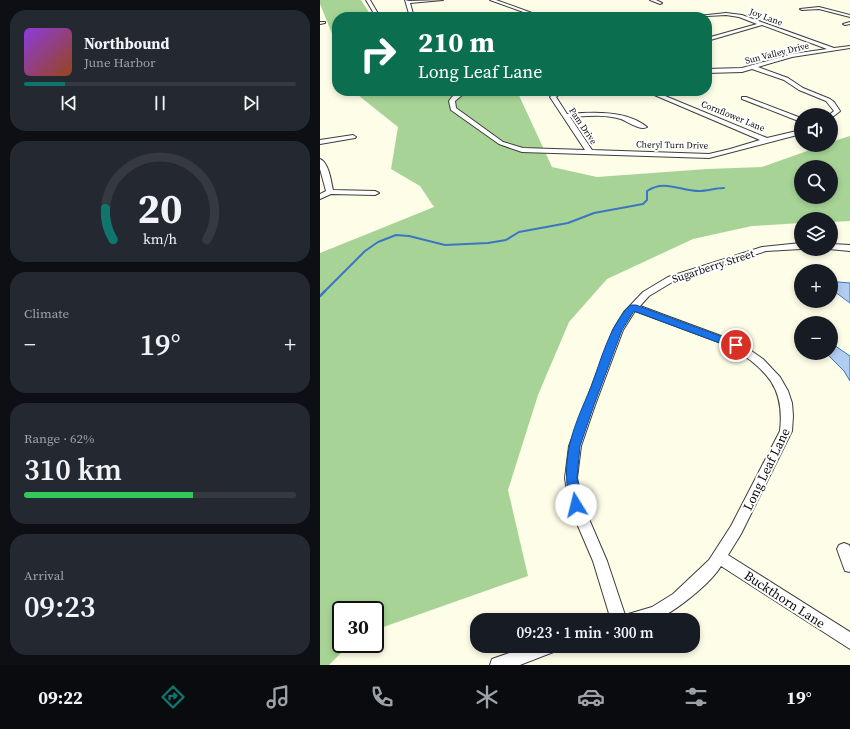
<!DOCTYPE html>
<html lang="en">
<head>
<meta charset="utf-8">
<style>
  body { margin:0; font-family:"Source Serif 4",serif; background:#242831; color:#f1f3f6; height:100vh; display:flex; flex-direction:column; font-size:15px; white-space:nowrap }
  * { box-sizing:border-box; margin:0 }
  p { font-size:13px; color:#9ea1a6 }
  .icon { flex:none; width:22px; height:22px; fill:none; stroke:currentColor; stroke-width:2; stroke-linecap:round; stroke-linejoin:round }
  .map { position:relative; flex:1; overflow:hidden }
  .panel { display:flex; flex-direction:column; gap:10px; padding:10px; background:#0d0f14; width:320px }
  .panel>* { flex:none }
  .top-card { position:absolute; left:12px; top:12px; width:380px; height:84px; border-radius:16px; box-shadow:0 2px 6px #0003; background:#0b6e4f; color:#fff; overflow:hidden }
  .controls { position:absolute; left:474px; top:108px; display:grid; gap:8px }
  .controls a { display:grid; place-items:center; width:44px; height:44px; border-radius:50%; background:#171b24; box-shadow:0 2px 6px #0003; font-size:20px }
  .speed { position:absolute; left:12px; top:601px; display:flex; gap:8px; font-size:20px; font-weight:700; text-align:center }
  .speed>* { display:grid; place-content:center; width:52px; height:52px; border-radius:50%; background:#171b24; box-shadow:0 2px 6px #0003; line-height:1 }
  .speed .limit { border:2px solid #111; border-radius:6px; background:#fff; color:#111 }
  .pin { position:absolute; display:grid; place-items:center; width:34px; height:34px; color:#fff; margin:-17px; border:2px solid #fff; border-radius:50%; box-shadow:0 1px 4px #0007 }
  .me { position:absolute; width:44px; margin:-22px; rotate:351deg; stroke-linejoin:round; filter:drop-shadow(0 0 3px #0008) }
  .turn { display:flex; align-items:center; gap:14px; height:84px; padding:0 20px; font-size:18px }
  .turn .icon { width:52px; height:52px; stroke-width:2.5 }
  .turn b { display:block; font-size:28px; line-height:34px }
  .big { font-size:30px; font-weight:600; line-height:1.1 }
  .panel .widget { flex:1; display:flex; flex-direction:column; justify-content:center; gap:6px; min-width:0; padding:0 14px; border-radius:16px; background:#242831 }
  .panel .dial { align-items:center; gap:0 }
  .dial svg { height:104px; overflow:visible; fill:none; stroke:#363941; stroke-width:7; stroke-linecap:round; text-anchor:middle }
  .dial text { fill:#f1f3f6; stroke:none }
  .song { display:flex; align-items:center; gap:12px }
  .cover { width:48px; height:48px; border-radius:6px; background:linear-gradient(135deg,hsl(270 70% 55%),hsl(20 70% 35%)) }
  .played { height:4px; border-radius:2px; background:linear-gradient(90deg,#0f766e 15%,#363941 15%) }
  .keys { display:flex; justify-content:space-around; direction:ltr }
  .heat { display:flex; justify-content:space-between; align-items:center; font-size:22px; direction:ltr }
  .charge { height:6px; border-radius:3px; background:linear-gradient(90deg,#34c759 62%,#363941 0) }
  .trip { position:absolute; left:150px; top:613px; width:230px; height:40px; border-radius:16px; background:#171b24; box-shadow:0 2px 6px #0003; font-weight:600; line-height:40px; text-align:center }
  .tabs { display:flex; height:64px; justify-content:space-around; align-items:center; background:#090b0e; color:#9ea1a6 }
  .tabs .icon { width:28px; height:28px }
  .tabs .on { color:#0f766e }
  .tabs b { font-size:18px; color:#f1f3f6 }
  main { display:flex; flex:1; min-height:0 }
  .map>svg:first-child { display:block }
</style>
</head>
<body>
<main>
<section class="panel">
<div class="widget">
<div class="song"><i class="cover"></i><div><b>Northbound</b><p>June Harbor</p></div></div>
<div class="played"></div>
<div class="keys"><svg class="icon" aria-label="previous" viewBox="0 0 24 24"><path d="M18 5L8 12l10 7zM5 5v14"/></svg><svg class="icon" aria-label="pause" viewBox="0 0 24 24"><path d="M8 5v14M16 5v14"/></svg><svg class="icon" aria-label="next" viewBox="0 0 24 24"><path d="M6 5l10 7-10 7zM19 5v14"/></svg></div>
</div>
<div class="widget dial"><svg viewBox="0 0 100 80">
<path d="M14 69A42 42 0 1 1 86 69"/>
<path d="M14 69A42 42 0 0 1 8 45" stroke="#0f766e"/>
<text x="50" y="56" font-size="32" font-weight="700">20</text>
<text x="50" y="72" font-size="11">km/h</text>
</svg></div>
<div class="widget"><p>Climate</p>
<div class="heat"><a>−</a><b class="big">19°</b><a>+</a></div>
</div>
<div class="widget"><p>Range · 62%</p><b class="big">310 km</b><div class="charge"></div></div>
<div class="widget"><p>Arrival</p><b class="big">09:23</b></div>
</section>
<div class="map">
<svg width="530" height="665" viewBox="0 0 530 665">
  <rect width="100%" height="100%" fill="#fefde8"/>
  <g fill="#a7d496" fill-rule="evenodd">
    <polygon points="0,0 41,0 52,17 17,17 17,40 13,36 0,4"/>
    <path d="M33,91H197L232,167L277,177L387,169L442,167L504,145H511V142L530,136V221L511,222V219H481V223L432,226L373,239L287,279L249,322L218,395L188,490L208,576L55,630V610H21V644H30L9,665H0V253L114,207L100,186L71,169L78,127ZM481,167H511V197H481Z"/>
  </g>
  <g fill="#b1cdf1" stroke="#3c75c4">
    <polygon points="518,282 530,283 530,303 511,289 512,284"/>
    <polygon points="511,343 530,356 530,381 524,371 506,353 511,353"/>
  </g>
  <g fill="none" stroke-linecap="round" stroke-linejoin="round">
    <path stroke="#3c75c4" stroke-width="2" d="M4,292L45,251L58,242L76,235L89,236L125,245L168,243L186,240L199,232L248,223L274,213L323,204L327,200V191C345,179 360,191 379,191C387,191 396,188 404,188"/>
    <polyline stroke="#3c75c4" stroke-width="2.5" points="0,296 5,291"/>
    <g stroke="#3d3d3d" stroke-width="2">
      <g id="street">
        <polygon points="46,0 50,0 60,17 56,17"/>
        <polygon points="85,0 89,1 123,0 90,3 94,17 90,17"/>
        <polygon points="170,0 176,0 223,17 217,17"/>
        <polygon points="330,0 336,0 342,3 340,4"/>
        <polygon points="499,7 530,15 530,17 499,9 482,10 480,9"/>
        <polygon points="406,13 422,15 514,48 530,46 530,48 472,57 438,67 468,78 483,88 510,99 514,102 520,111 519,112 511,118 511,115 509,115 514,111 506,101 479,90 464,80 432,69 422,72 387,73 387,69 422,68 472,54 507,49 442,25 387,41 387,38 437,24 419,17 406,15 369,17"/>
        <polygon points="0,22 5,22 5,23 0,24"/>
        <polygon points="530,22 530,24 525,25 523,24"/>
        <path d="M140,91H147L135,101L136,108L183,142L203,148L265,150L230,97L237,91H243L236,97L247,114C272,112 307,110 327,127C321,131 308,122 301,119C284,114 267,116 250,117L272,150L389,154L410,149L440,140L325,91H333L447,138L481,130V134L389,158L202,152L179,144L131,110L129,101L132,97Z"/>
        <polygon points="422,97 426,97 481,118 481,122 422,99"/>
        <polygon points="33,135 36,137 35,138 0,144 0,140"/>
        <path d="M0,159C9,163 11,181 13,190L55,191L59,193L55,195L11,194L0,199V194L6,191L0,169Z"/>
        <path d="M481,243V249L446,251L354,281L329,296L320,306L420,343L443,359L460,377L468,391L472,403L473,416L472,431L421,534L408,555L530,632V649L401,566C391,583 354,613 335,620H291L273,561L249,505L245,478L249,446L293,330L304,312L323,292L348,277L442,247ZM315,311L412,347C447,371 465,387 460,431L411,526L389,560L353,594L332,607L305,615L287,561L263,505L257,478L261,446L275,405L303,330Z"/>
        <polygon points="511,244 530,245 530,251 509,249 511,249"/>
        <polygon points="524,543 529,545 530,547 530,572 525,571 517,549 519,545"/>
        <polygon points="209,646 239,646 236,651 200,665 170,665 172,659"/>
      </g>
    </g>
    <use href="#street" fill="#fff" fill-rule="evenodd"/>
  </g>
  <path fill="#1a73e8" stroke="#114b97" d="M310,305H316L419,343L421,345L419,348H413L314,311L302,330L274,405L260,446L257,478L262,505L260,508L256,510L252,508L250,505C246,483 245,470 249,448C253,427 263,406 271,387C281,360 289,327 310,305Z"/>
  <g text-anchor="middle" stroke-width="4" stroke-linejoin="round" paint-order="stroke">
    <g font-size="9" fill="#0a0a0a" stroke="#fff">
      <text transform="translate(446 17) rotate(20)" y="3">Joy Lane</text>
      <text transform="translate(457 53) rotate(-14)" y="3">Sun Valley Drive</text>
      <text transform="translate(413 116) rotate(22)" y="3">Cornflower Lane</text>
      <text transform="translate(263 126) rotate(56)" y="3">Pam Drive</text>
      <text transform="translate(352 145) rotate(1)" y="3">Cheryl Turn Drive</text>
    </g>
    <g font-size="11" fill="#0a0a0a" stroke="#fff">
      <text transform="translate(393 266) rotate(-18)" y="4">Sugarberry Street</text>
    </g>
    <g font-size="13" fill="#0a0a0a" stroke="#fff">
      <text transform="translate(446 469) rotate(-64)" y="5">Long Leaf Lane</text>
      <text transform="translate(465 599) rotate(33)" y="5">Buckthorn Lane</text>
    </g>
  </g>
</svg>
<div class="controls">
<a><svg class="icon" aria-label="sound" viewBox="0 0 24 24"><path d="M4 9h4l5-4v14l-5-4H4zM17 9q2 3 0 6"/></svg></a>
<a><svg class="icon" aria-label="search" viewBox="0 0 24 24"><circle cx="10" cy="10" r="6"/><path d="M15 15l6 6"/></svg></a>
<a><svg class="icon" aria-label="layers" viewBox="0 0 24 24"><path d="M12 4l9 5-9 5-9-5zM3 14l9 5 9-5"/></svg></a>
<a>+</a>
<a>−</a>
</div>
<div class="speed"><div class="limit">30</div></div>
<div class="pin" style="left:416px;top:345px;background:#d93025"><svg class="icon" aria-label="arrive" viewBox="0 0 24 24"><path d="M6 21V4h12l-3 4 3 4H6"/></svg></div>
<svg class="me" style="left:256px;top:505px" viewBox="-20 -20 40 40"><circle r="19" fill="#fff"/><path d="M0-13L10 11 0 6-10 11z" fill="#1a73e8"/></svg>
<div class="trip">09:23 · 1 min · 300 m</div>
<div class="top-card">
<div class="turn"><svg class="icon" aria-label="right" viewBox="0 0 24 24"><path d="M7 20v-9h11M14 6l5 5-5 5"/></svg><div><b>210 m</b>Long Leaf Lane</div></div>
</div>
</div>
</main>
<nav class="tabs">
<b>09:22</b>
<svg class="icon on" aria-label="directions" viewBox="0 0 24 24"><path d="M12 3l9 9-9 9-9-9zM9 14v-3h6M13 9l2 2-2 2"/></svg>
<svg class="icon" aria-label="music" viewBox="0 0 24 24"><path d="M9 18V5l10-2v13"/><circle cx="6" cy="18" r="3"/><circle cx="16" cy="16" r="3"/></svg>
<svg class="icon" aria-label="phone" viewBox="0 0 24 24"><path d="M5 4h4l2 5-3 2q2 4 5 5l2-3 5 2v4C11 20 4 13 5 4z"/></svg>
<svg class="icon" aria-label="climate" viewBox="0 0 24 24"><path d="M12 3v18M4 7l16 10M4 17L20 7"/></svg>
<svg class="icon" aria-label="car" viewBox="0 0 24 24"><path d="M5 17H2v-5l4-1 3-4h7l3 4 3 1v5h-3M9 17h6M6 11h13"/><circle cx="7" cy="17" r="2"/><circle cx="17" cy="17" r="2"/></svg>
<svg class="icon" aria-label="filters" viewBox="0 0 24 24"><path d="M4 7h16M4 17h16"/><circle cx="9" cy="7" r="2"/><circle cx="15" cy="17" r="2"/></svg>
<b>19°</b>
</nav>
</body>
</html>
